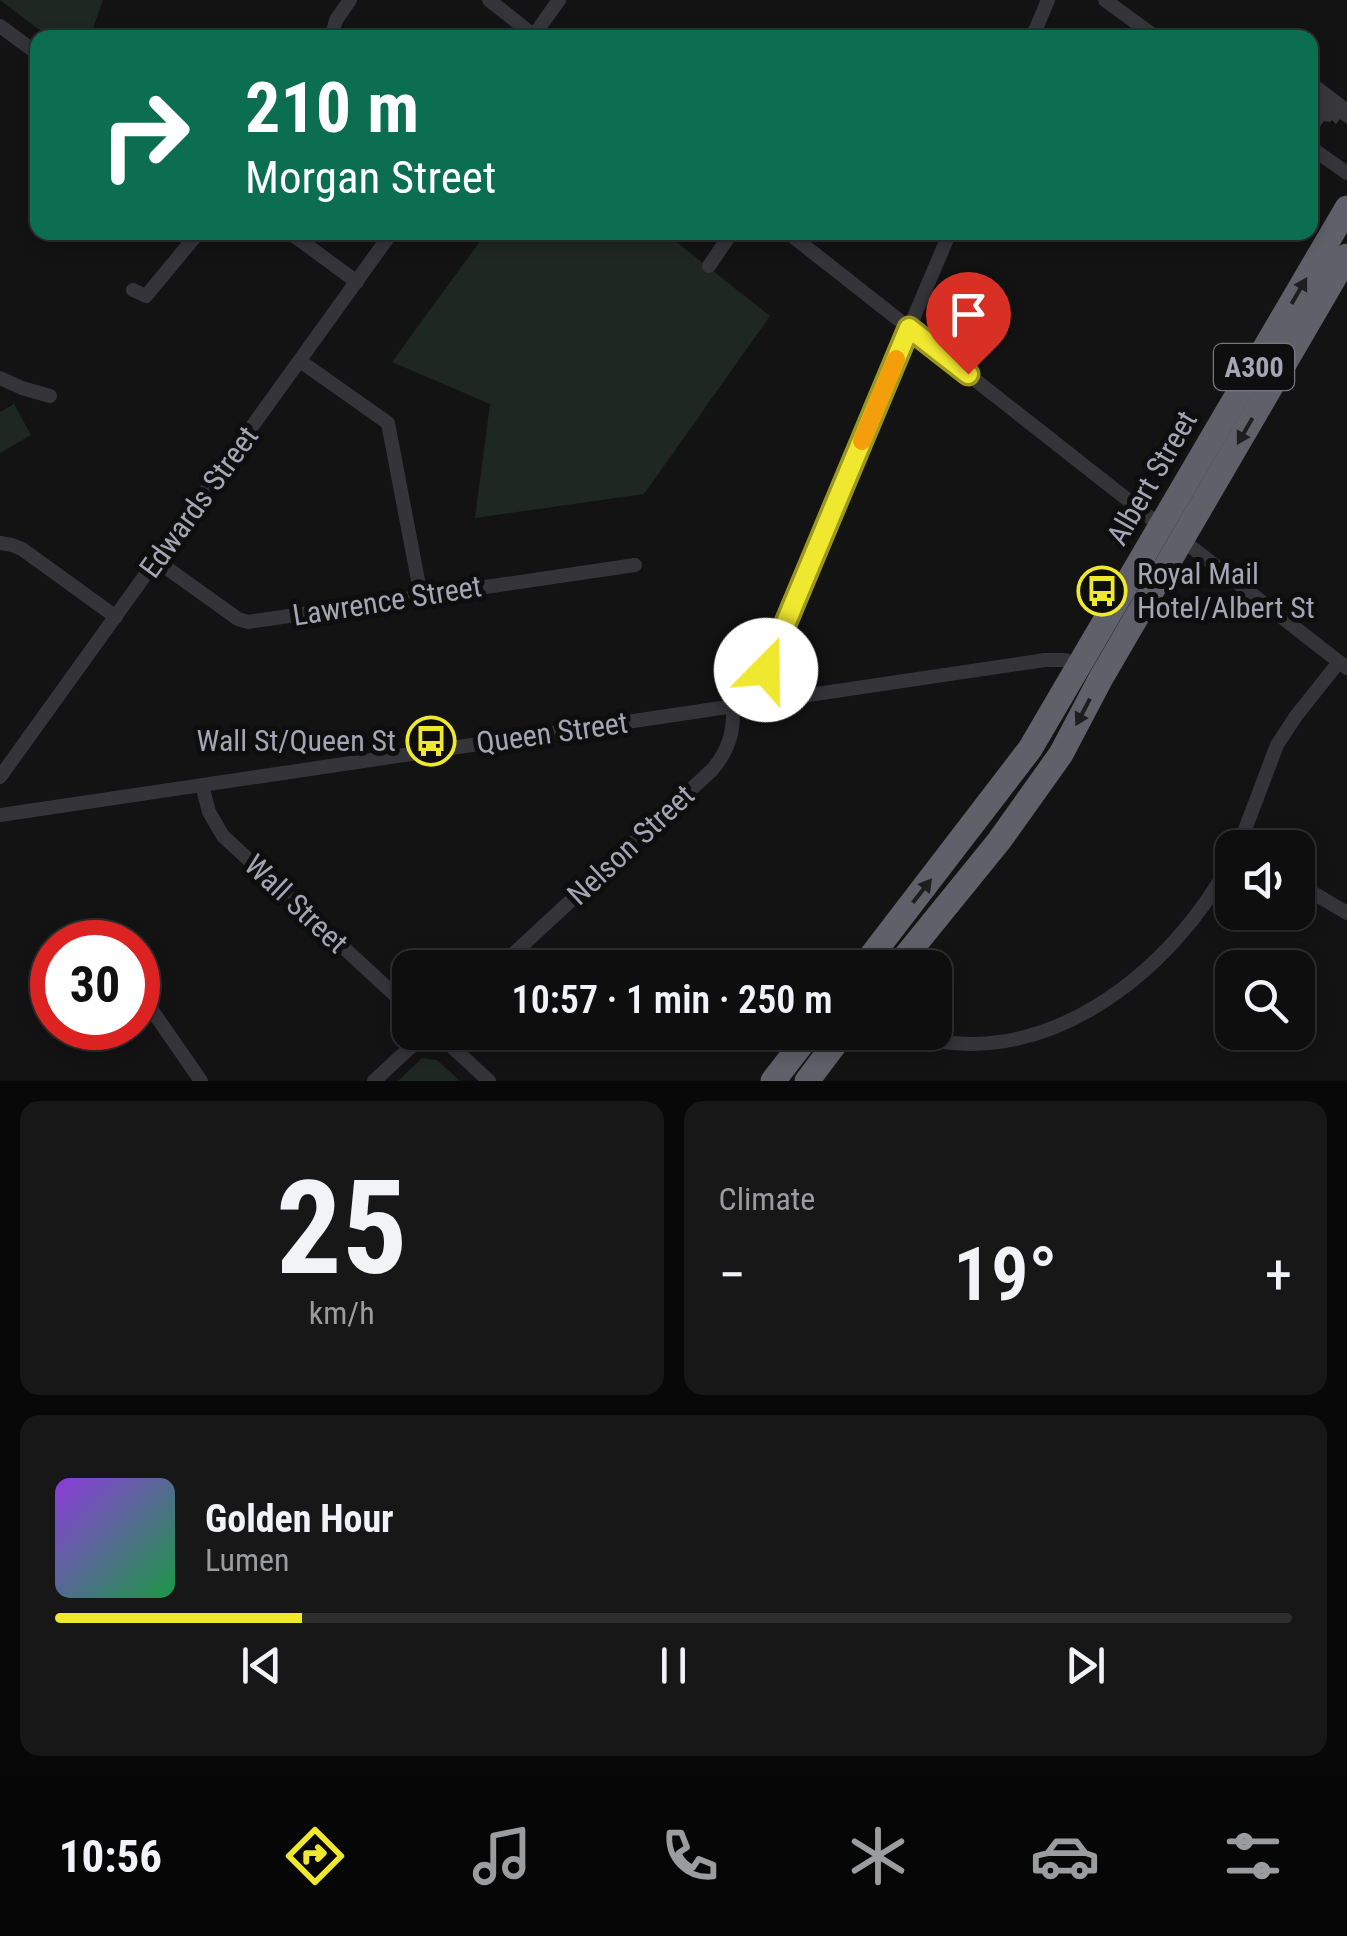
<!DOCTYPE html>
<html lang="en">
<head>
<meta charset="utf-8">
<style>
  body { margin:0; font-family:"Roboto Condensed",sans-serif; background:#171718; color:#f1f3f6; height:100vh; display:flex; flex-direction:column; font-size:38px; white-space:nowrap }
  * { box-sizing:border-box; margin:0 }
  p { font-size:32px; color:#9b9c9e }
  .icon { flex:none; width:55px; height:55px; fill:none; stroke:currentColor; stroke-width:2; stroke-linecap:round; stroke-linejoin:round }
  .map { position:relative; height:1081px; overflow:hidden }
  .side { display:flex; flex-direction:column; gap:20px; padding:20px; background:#080808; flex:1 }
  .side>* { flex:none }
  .banner { position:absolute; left:30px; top:30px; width:1288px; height:210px; border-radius:20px; box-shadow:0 5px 15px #0003,0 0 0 2px #2e2e2f; background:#0b6e4f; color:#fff; overflow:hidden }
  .buttons { position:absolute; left:1215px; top:830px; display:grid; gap:20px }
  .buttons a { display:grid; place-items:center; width:100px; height:100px; border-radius:20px; background:#0e0e0f; box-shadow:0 5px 15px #0003,0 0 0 2px #2e2e2f; font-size:50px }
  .speed { position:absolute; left:30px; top:920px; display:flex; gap:20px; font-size:50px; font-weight:700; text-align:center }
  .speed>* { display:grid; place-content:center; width:130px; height:130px; border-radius:50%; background:#0e0e0f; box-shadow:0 5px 15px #0003,0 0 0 2px #2e2e2f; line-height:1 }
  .speed .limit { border:15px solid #d22; background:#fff; color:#111 }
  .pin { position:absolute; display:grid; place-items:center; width:85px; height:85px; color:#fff; margin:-102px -42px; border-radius:50% 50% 50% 0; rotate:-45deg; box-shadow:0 0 10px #0007 }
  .pin .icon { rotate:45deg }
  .me { position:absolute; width:110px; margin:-55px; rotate:22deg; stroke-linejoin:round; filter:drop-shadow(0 0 8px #0008) }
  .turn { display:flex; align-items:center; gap:35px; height:210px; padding:0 50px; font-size:45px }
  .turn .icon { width:130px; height:130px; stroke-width:2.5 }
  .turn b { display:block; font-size:70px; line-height:85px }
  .big { font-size:75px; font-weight:600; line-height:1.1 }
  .side .widget { flex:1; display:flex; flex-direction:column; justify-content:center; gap:15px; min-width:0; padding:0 35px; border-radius:20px; background:#171718 }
  .side .dial { align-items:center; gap:0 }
  .dial b { font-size:130px; line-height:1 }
  .song { display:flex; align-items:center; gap:30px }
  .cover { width:120px; height:120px; border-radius:15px; background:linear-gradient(135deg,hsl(270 70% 55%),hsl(140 70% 35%)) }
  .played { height:10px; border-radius:5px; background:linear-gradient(90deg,#f0e82f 20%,#2e2e2f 20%) }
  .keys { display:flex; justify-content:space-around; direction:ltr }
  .heat { display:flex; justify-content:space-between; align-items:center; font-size:55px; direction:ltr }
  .side .tiles { flex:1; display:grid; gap:20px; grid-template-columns:1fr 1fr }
  .widget:last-child { grid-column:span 2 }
  .trip { position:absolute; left:392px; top:950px; width:560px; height:100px; border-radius:20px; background:#0e0e0f; box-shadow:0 5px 15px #0003,0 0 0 2px #2e2e2f; font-weight:600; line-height:100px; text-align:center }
  .tab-bar { display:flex; height:160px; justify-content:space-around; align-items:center; background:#060606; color:#9b9c9e }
  .tab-bar .icon { width:70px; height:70px }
  .tab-bar .current { color:#f0e82f }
  .tab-bar b { font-size:45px; color:#f1f3f6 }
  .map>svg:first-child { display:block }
</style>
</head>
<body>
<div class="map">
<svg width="1347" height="1081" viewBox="0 0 1347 1081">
  <rect width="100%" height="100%" fill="#131314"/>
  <g fill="#1f2722">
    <polygon points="0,0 103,0 90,37 49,37"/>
    <polygon points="486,233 665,233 770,316 644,494 475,518 490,404 392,362"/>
    <polygon points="14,404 31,435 0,453 0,412"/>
    <polygon points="422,1058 437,1060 460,1081 398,1081"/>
  </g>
  <polygon fill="#38383c" points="1310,74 1347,102 1347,124 1340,119 1336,124 1332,120 1330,122 1324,121 1319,128 1315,125 1310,132"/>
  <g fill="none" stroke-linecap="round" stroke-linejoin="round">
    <g stroke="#353439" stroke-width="14">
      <polyline points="489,0 537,38"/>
      <polyline points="1105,0 1157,38"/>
      <polyline points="0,26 38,54"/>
      <polyline points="331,38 336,20 350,0"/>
      <polyline points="532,38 559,0"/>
      <polyline points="1032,38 1048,0"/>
      <polyline points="1310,147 1347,173"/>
      <polyline points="289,232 357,282"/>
      <polyline points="787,232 1161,526"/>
      <polyline points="709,266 732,232"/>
      <polyline points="133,290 146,296 199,232"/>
      <polyline points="300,361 388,423 421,596"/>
      <polyline points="0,378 22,388 50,396"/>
      <polyline points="1181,539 1347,668"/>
      <polyline points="0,543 12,545 22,549 116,617"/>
      <polyline points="157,561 238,619 248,622 635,565"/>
      <polyline points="767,701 764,677 768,661 950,232"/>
      <polyline points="0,777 392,232"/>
      <polyline points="202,785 209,812 223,836 410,1009"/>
      <polyline points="0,815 1045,660 1065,660 1081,667"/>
      <polyline points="1238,848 1277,745 1296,716 1339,662"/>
      <polyline points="1298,884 1347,913"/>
      <path d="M498,968L712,770C729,750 734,732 733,706"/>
      <polyline points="138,990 201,1081"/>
      <polyline points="436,1032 489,1081"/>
      <path d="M903,1032C1039,1081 1174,971 1232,859"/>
      <polyline points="374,1081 427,1032"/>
    </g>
    <g stroke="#60606a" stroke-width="25">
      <polyline points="862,968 1030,749 1347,208"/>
      <polyline points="896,968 999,841 1061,754 1101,678 1347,256"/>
      <polyline points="773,1081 811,1032"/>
      <polyline points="807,1081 844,1032"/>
    </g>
  </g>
  <defs><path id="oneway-solid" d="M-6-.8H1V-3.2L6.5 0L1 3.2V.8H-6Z" transform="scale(2.5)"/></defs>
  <g fill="#1e1e21">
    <use href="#oneway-solid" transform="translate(1299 291) rotate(-60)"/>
    <use href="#oneway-solid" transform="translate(1245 431) rotate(120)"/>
    <use href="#oneway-solid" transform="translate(1083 712) rotate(118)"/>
    <use href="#oneway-solid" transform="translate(922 891) rotate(-52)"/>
  </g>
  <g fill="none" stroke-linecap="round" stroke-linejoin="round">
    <g stroke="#9c971f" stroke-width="25">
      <polyline id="route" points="766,670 909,328 968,374"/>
    </g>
    <use href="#route" stroke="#f0e82f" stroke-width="18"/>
    <polyline stroke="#f59e0b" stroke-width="18" points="862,441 896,359"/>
  </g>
  <defs>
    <g id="bus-ring" transform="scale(2.5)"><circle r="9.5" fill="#0e0e0f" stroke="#f0e82f" stroke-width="1.5"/><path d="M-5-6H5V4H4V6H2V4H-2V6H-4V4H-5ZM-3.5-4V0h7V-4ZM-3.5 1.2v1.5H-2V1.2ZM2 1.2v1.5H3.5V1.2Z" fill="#f0e82f"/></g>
  </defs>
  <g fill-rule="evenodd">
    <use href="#bus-ring" x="1102" y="591"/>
    <use href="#bus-ring" x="431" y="741"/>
  </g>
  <g text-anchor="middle" stroke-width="10" stroke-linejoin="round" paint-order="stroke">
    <rect fill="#0e0e0f" stroke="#777883" stroke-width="2.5" x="1214" y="344" width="80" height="46" rx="8"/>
    <g font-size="28" font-weight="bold" fill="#a4a5b5">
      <text x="1254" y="377">A300</text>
    </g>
    <g font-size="30" fill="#a4a5b5" stroke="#0e0e0f">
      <text transform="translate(1152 478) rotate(-60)" y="10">Albert Street</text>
      <text transform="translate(199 502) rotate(-54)" y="10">Edwards Street</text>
      <text transform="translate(387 601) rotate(-9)" y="10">Lawrence Street</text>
      <text transform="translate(552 733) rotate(-8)" y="10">Queen Street</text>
      <text transform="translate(631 845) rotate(-43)" y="10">Nelson Street</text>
      <text transform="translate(296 904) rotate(43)" y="10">Wall Street</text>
    </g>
    <g font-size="30" fill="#a4a5b5" stroke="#0e0e0f" text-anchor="start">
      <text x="1137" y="584">Royal Mail<tspan x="1137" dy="34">Hotel/Albert St</tspan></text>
      <text x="396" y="751" text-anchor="end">Wall St/Queen St</text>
    </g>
  </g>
</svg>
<div class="buttons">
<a><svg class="icon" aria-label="sound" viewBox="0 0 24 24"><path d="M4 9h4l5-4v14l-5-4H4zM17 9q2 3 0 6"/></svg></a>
<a><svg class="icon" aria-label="search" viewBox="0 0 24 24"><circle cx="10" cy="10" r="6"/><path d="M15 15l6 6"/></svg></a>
</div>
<div class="speed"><div class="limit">30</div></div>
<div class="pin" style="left:968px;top:374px;background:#d93025"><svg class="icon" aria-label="arrive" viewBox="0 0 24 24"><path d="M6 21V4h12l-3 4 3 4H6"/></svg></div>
<svg class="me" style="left:766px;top:670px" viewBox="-20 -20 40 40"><circle r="19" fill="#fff"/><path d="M0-13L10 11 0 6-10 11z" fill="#f0e82f"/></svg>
<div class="trip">10:57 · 1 min · 250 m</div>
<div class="banner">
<div class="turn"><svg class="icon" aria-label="right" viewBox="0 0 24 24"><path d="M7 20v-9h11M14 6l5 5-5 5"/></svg><div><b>210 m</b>Morgan Street</div></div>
</div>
</div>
<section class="side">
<div class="tiles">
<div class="widget dial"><b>25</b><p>km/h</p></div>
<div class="widget"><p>Climate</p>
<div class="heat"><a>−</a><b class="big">19°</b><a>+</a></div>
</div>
<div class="widget">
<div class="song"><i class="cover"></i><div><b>Golden Hour</b><p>Lumen</p></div></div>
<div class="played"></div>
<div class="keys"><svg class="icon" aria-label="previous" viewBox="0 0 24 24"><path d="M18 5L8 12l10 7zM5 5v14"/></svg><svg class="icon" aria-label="pause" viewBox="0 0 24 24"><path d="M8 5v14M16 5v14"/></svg><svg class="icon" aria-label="next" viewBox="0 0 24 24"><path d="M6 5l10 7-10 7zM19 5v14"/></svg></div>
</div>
</div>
</section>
<nav class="tab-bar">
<b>10:56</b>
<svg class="icon current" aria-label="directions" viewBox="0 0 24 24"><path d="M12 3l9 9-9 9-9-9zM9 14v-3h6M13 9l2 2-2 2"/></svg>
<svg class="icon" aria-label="music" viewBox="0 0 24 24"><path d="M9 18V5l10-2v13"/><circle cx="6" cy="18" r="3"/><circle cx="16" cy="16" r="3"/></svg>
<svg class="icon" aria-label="phone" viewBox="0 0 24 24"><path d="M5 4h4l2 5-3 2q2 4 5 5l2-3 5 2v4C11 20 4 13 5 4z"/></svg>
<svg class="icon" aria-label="climate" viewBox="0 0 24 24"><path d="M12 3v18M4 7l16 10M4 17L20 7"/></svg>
<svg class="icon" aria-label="car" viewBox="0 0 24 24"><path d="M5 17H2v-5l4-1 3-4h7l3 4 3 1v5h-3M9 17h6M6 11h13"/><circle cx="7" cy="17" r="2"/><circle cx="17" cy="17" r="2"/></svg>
<svg class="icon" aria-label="filters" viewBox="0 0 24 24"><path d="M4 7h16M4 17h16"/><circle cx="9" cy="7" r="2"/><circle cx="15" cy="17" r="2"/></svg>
</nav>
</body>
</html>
